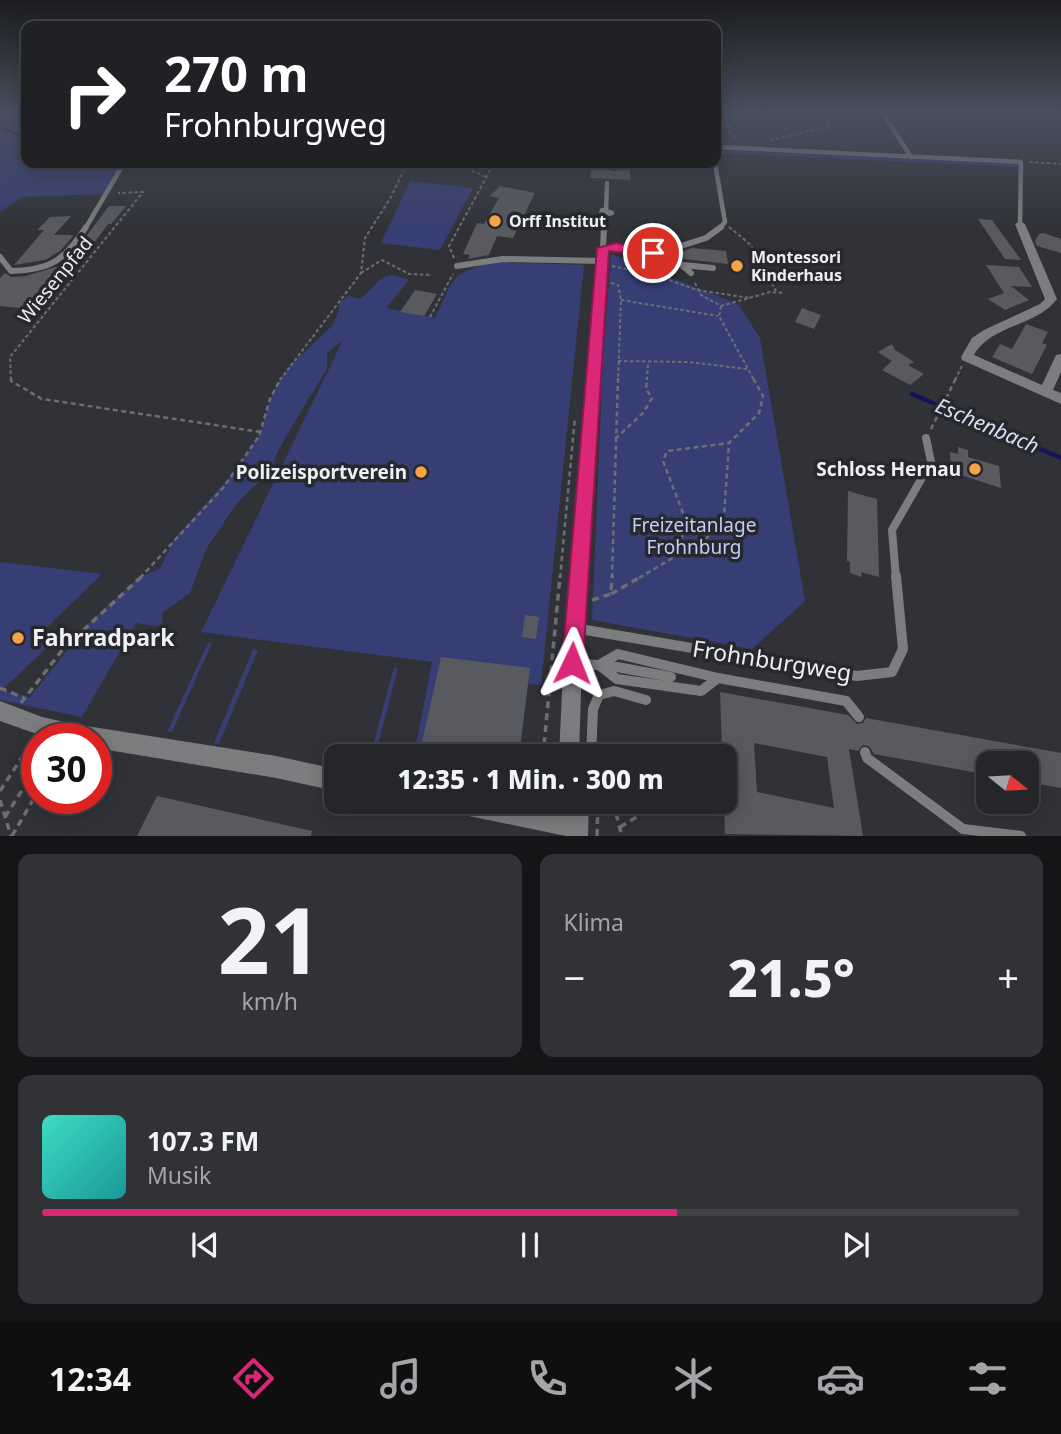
<!DOCTYPE html>
<html lang="de">
<head>
<meta charset="utf-8">
<style>
  body { margin:0; font-family:"Noto Sans",sans-serif; background:#313235; color:#f1f3f6; height:100vh; display:flex; flex-direction:column; font-size:26px; white-space:nowrap }
  * { box-sizing:border-box; margin:0 }
  p { font-size:23px; color:#a3a5a8 }
  .icon { flex:none; width:38px; height:38px; fill:none; stroke:currentColor; stroke-width:2; stroke-linecap:round; stroke-linejoin:round }
  .map { position:relative; height:836px; overflow:hidden }
  .panel { display:flex; flex-direction:column; gap:18px; padding:18px; background:#141517; flex:1 }
  .panel>* { flex:none }
  .guide { position:absolute; left:21px; top:21px; width:700px; height:147px; border-radius:14px; box-shadow:0 4px 18px #0003,0 0 0 2px #424346; background:#202124; color:#fff; overflow:hidden }
  .needle { width:46px; rotate:108deg }
  .tools { position:absolute; left:976px; top:751px; display:grid; gap:14px }
  .tools a { display:grid; place-items:center; width:63px; height:63px; border-radius:14px; background:#252629; box-shadow:0 4px 18px #0003,0 0 0 2px #424346; font-size:35px }
  .speed { position:absolute; left:21px; top:723px; display:flex; gap:14px; font-size:35px; font-weight:700; text-align:center }
  .speed>* { display:grid; place-content:center; width:91px; height:91px; border-radius:50%; background:#252629; box-shadow:0 4px 18px #0003,0 0 0 2px #424346; line-height:1 }
  .speed .limit { border:10px solid #d22; background:#fff; color:#111 }
  .pin { position:absolute; display:grid; place-items:center; width:60px; height:60px; color:#fff; margin:-30px; border:4px solid #fff; border-radius:50%; box-shadow:0 2px 7px #0007 }
  .me { position:absolute; width:77px; margin:-38px; rotate:2deg; stroke-linejoin:round; filter:drop-shadow(0 0 5px #0008) }
  .turn { display:flex; align-items:center; gap:24px; height:147px; padding:0 28px; font-size:32px }
  .turn .icon { width:91px; height:91px; stroke-width:2.5 }
  .turn b { display:block; font-size:49px; line-height:60px }
  .big { font-size:52px; font-weight:800; line-height:1.1 }
  .panel .tile { flex:1; display:flex; flex-direction:column; justify-content:center; gap:10px; min-width:0; padding:0 24px; border-radius:14px; background:#313235 }
  .panel .dial { align-items:center; gap:0 }
  .dial b { font-size:91px; line-height:1 }
  .song { display:flex; align-items:center; gap:21px }
  .cover { width:84px; height:84px; border-radius:10px; background:linear-gradient(135deg,hsl(170 70% 55%),hsl(180 70% 35%)) }
  .played { height:7px; border-radius:4px; background:linear-gradient(90deg,#db2777 65%,#424346 65%) }
  .keys { display:flex; justify-content:space-around; direction:ltr }
  .heat { display:flex; justify-content:space-between; align-items:center; font-size:38px; direction:ltr }
  .panel .tiles { flex:1; display:grid; gap:18px; grid-template-columns:1fr 1fr }
  .tile:last-child { grid-column:span 2 }
  .trip { position:absolute; left:324px; top:744px; width:413px; height:70px; border-radius:14px; background:#252629; box-shadow:0 4px 18px #0003,0 0 0 2px #424346; font-weight:800; line-height:70px; text-align:center }
  .menu { display:flex; height:112px; justify-content:space-around; align-items:center; background:#0f0f10; color:#a3a5a8 }
  .menu .icon { width:49px; height:49px }
  .menu .selected { color:#db2777 }
  .menu b { font-size:32px; color:#f1f3f6 }
  .map>svg:first-child { display:block }
</style>
</head>
<body>
<div class="map">
<svg width="1061" height="836" viewBox="0 0 1061 836">
  <rect width="100%" height="100%" fill="#313237"/>
  <g fill="#373e73">
    <polygon points="0,115 26,116 26,163 122,163 103,194 22,197 0,212"/>
    <polygon points="716,150 1019,164 1020,167 717,153"/>
    <polygon points="410,181 473,188 440,250 381,243"/>
    <polygon points="611,254 738,304 760,338 805,601 752,649 592,620 603,358"/>
    <path d="M500,262L584,265L541,685L528,684L519,756H414L432,662L201,632L343,340L327,353V369L291,428L276,455L273,468L237,503L206,549L190,593L162,613L163,627L136,623L82,717L0,700V562L102,574L35,639L51,644L2,690L30,697L88,624L137,579L160,568L175,538L237,469L261,432L268,405L278,383L289,367L332,326L339,311V303L349,296L360,299C381,284 378,268 409,280L386,308L435,318C457,274 449,272 500,262Z"/>
    <polygon points="208,643 212,643 172,732 167,732"/>
    <polygon points="253,649 258,650 219,744 214,743"/>
    <polygon points="394,667 398,668 375,756 370,756"/>
  </g>
  <g fill="none" stroke-linecap="round" stroke-linejoin="round">
    <polyline stroke="#16135a" stroke-width="2.5" points="0,128 26,137"/>
    <polyline stroke="#16135a" stroke-width="4.5" points="912,394 1061,458"/>
  </g>
  <g fill="#585a5f" fill-rule="evenodd">
    <polygon points="592,167 615,171 630,169 630,180 590,178"/>
    <polygon points="500,186 535,193 513,238 497,236 489,255 468,259 470,255 463,254 477,223 484,224 499,198 490,196"/>
    <polygon points="109,206 126,206 111,224 108,224 47,306 31,306 28,309 0,306 0,278 5,273 11,277 26,276 59,266 75,251"/>
    <polygon points="71,216 54,235 74,235 60,251 45,260 14,265 44,230 37,230 50,217"/>
    <polygon points="978,219 992,220 1021,260 1005,259"/>
    <polygon points="1043,233 1061,239 1061,253 1037,246 1035,241 1039,234"/>
    <polygon points="692,248 726,251 728,264 684,259 681,257 680,252"/>
    <polygon points="986,265 1019,267 1032,287 1011,286 1029,300 1005,310 988,299 1004,293"/>
    <polygon points="415,290 437,294 424,316 400,312"/>
    <polygon points="802,308 821,315 814,329 795,322"/>
    <polygon points="1026,324 1048,332 1042,343 1047,345 1032,374 992,357 1000,344 1012,349"/>
    <polygon points="892,344 895,350 914,362 908,365 924,374 910,385 882,370 892,361 878,352"/>
    <polygon points="958,447 968,450 968,457 999,466 1001,488 951,472 950,452 958,454"/>
    <polygon points="848,491 877,499 879,577 861,572 862,577 850,573 850,562 847,561"/>
    <polygon points="525,615 539,617 536,639 522,637"/>
    <polygon points="441,657 530,668 519,756 419,756"/>
    <path d="M720,692L848,715L857,724L863,723L866,718L1061,753V788L1027,782V763H989V775L874,754L869,746L863,745L858,751L849,749L863,836L725,834ZM754,743L827,757L834,808L757,792Z"/>
    <polygon points="157,796 312,831 311,836 137,836"/>
  </g>
  <g fill="none" stroke-linecap="round" stroke-linejoin="round">
    <g stroke="#6d6e73" stroke-width="2" stroke-dasharray="3.5 2.5" stroke-linecap="butt">
      <polyline points="726,113 730,131 736,139"/>
      <polyline points="770,140 828,127 829,121 823,113"/>
      <polyline points="1029,162 1061,164"/>
      <polyline points="455,163 486,177"/>
      <polyline points="729,227 751,245 776,291"/>
      <polyline points="454,258 449,246 494,163"/>
      <polyline points="612,266 658,276 677,272"/>
      <polyline points="361,273 382,260 409,274 432,275"/>
      <polyline points="658,276 697,290 750,298"/>
      <polyline points="611,283 618,285 621,300 618,380"/>
      <polyline points="695,283 701,295 721,306 770,292 785,293"/>
      <polyline points="621,300 718,316"/>
      <polyline points="721,306 719,316 754,380"/>
      <polyline points="430,317 453,274"/>
      <polyline points="618,361 688,362 747,369"/>
      <polyline points="11,380 10,357 143,192 118,193"/>
      <polyline points="280,380 361,273 365,238 391,197 407,163"/>
      <polyline points="647,380 648,363"/>
      <polyline points="955,380 962,366"/>
    </g>
    <g stroke="#6d6e73" stroke-width="2.5" stroke-dasharray="5 3.5" stroke-linecap="butt">
      <polyline points="11,378 11,381 42,399 261,432"/>
      <polyline points="931,429 956,378"/>
      <polyline points="615,439 643,413 652,398 646,389 647,378"/>
      <polyline points="679,555 685,518 663,461 667,451 729,443"/>
      <polyline points="140,578 223,488 259,436 270,399 281,378"/>
      <polyline points="560,578 575,417"/>
      <polyline points="612,578 618,378"/>
      <polyline points="639,578 711,535 724,516 729,443 759,413 763,396 753,378"/>
    </g>
    <g stroke="#6d6e73" stroke-width="3.5" stroke-dasharray="7 5" stroke-linecap="butt">
      <polyline points="611,594 642,576"/>
      <polyline points="592,600 611,594 612,576"/>
      <polyline points="0,688 24,698"/>
      <polyline points="21,703 63,649 142,576"/>
      <polyline points="543,756 560,576"/>
      <polyline points="0,791 34,739"/>
      <polyline points="0,800 11,836"/>
      <polyline points="613,802 622,836"/>
      <polyline points="694,802 724,808"/>
      <polyline points="5,817 37,767"/>
      <polyline points="620,827 662,802"/>
      <polyline points="12,836 37,793"/>
      <polyline points="597,836 598,802"/>
    </g>
    <g stroke="#7c7d7f" stroke-width="4.5">
      <polyline points="883,113 911,157"/>
      <polyline points="0,114 26,115"/>
      <polyline points="716,147 1021,162 1020,224"/>
      <polyline points="599,163 616,166 618,163"/>
      <polyline points="715,163 725,222 719,229"/>
      <polygon points="602,210 612,213 601,215"/>
      <polyline points="606,210 607,183"/>
      <polyline points="85,229 124,163"/>
      <polyline points="604,229 605,216"/>
    </g>
    <g stroke="#7c7d7f" stroke-width="6">
      <polyline points="603,248 604,227"/>
      <path d="M0,257L11,271C51,270 65,260 86,227"/>
      <polyline points="683,265 713,268"/>
      <polyline points="457,266 503,259 602,261"/>
      <polyline points="691,273 665,251 706,238 721,227"/>
    </g>
    <polyline stroke="#7c7d7f" stroke-width="8" points="896,578 892,530 931,462 926,438"/>
    <g stroke="#7c7d7f" stroke-width="10">
      <polyline points="574,628 857,676 892,672 903,649 896,576"/>
      <polyline points="575,663 617,667 671,677"/>
      <polyline points="599,665 618,654 718,678 846,701 859,717"/>
      <polyline points="599,665 617,679 701,691 718,678"/>
      <polyline points="865,752 867,758 963,829 1021,836"/>
      <polyline points="591,756 593,709 599,695 614,691 646,700"/>
    </g>
    <g fill="#7c7d7f" fill-rule="evenodd">
      <path d="M1020,221L1025,224L1057,299C1036,327 992,324 974,355L1042,385L1056,355L1061,354V372L1053,390L1061,393V404L962,360L961,357L972,338L984,330L1040,304L1045,299L1015,224Z"/>
      <polygon points="611,244 665,248 670,251 657,255 608,251 583,628 579,756 559,756 565,628 598,248"/>
      <polygon points="0,701 42,717 74,724 276,756 336,769 336,791 276,778 96,748 96,738 48,738 0,721"/>
      <polygon points="443,802 511,802 567,812 567,802 589,802 588,836 566,836 454,813 446,810"/>
    </g>
  </g>
  <linearGradient id="sky" x2="0" y2="1"><stop stop-color="#1b1c1e"/><stop offset="0.49" stop-color="#484f5e"/><stop offset="1" stop-color="#484f5e" stop-opacity="0"/></linearGradient>
  <rect width="1061" height="230" fill="url(#sky)"/>
  <polygon fill="#db2777" stroke="#8e194d" stroke-width="2" points="616,243 653,249 659,253 653,256 609,251 583,663 580,671 572,674 565,671 562,663 597,248"/>
  <g fill="#f6a246" stroke="#27282d" stroke-width="2.5">
    <circle cx="495" cy="221" r="7"/>
    <circle cx="737" cy="266" r="7"/>
    <circle cx="975" cy="469" r="7"/>
    <circle cx="421" cy="472" r="7"/>
    <circle cx="18" cy="638" r="7"/>
  </g>
  <g text-anchor="middle" stroke-width="7" stroke-linejoin="round" paint-order="stroke">
    <g font-size="16" font-weight="bold" fill="#eeeff3" stroke="#27282d" text-anchor="start">
      <text x="509" y="227">Orff Institut</text>
      <text x="751" y="263">Montessori<tspan x="751" dy="18">Kinderhaus</tspan></text>
    </g>
    <g font-size="19" fill="#eeeff3" stroke="#27282d">
      <text transform="translate(55 280) rotate(-51)" y="7">Wiesenpfad</text>
    </g>
    <g font-size="19" font-weight="bold" fill="#eeeff3" stroke="#27282d" text-anchor="end">
      <text x="961" y="476">Schloss Hernau</text>
      <text x="407" y="479">Polizeisportverein</text>
    </g>
    <g font-size="19" fill="#c4cdf8" stroke="#27282d">
      <text x="694" y="532">Freizeitanlage<tspan x="694" dy="22">Frohnburg</tspan></text>
    </g>
    <g font-size="21" font-style="italic" fill="#d9def4" stroke="#27282d">
      <text transform="translate(987 426) rotate(23)" y="7">Eschenbach</text>
    </g>
    <g font-size="23" font-weight="bold" fill="#eeeff3" stroke="#27282d" text-anchor="start">
      <text x="32" y="646">Fahrradpark</text>
    </g>
    <g font-size="23" fill="#eeeff3" stroke="#27282d">
      <text transform="translate(772 661) rotate(9)" y="8">Frohnburgweg</text>
    </g>
  </g>
</svg>
<div class="tools">
<a><svg class="needle" viewBox="-14 -14 28 28"><path d="M0-13l5 13h-10z" fill="#e53935"/><path d="M0 13l5-13h-10z" fill="#a3a5a8"/></svg></a>
</div>
<div class="speed"><div class="limit">30</div></div>
<div class="pin" style="left:653px;top:253px;background:#d93025"><svg class="icon" aria-label="arrive" viewBox="0 0 24 24"><path d="M6 21V4h12l-3 4 3 4H6"/></svg></div>
<svg class="me" style="left:572px;top:663px" viewBox="-20 -20 40 40"><path d="M0-17L14 15 0 8-14 15z" fill="#db2777" stroke="#fff" stroke-width="4"/></svg>
<div class="trip">12:35 · 1 Min. · 300 m</div>
<div class="guide">
<div class="turn"><svg class="icon" aria-label="right" viewBox="0 0 24 24"><path d="M7 20v-9h11M14 6l5 5-5 5"/></svg><div><b>270 m</b>Frohnburgweg</div></div>
</div>
</div>
<section class="panel">
<div class="tiles">
<div class="tile dial"><b>21</b><p>km/h</p></div>
<div class="tile"><p>Klima</p>
<div class="heat"><a>−</a><b class="big">21.5°</b><a>+</a></div>
</div>
<div class="tile">
<div class="song"><i class="cover"></i><div><b>107.3 FM</b><p>Musik</p></div></div>
<div class="played"></div>
<div class="keys"><svg class="icon" aria-label="previous" viewBox="0 0 24 24"><path d="M18 5L8 12l10 7zM5 5v14"/></svg><svg class="icon" aria-label="pause" viewBox="0 0 24 24"><path d="M8 5v14M16 5v14"/></svg><svg class="icon" aria-label="next" viewBox="0 0 24 24"><path d="M6 5l10 7-10 7zM19 5v14"/></svg></div>
</div>
</div>
</section>
<nav class="menu">
<b>12:34</b>
<svg class="icon selected" aria-label="directions" viewBox="0 0 24 24"><path d="M12 3l9 9-9 9-9-9zM9 14v-3h6M13 9l2 2-2 2"/></svg>
<svg class="icon" aria-label="music" viewBox="0 0 24 24"><path d="M9 18V5l10-2v13"/><circle cx="6" cy="18" r="3"/><circle cx="16" cy="16" r="3"/></svg>
<svg class="icon" aria-label="phone" viewBox="0 0 24 24"><path d="M5 4h4l2 5-3 2q2 4 5 5l2-3 5 2v4C11 20 4 13 5 4z"/></svg>
<svg class="icon" aria-label="climate" viewBox="0 0 24 24"><path d="M12 3v18M4 7l16 10M4 17L20 7"/></svg>
<svg class="icon" aria-label="car" viewBox="0 0 24 24"><path d="M5 17H2v-5l4-1 3-4h7l3 4 3 1v5h-3M9 17h6M6 11h13"/><circle cx="7" cy="17" r="2"/><circle cx="17" cy="17" r="2"/></svg>
<svg class="icon" aria-label="filters" viewBox="0 0 24 24"><path d="M4 7h16M4 17h16"/><circle cx="9" cy="7" r="2"/><circle cx="15" cy="17" r="2"/></svg>
</nav>
</body>
</html>
